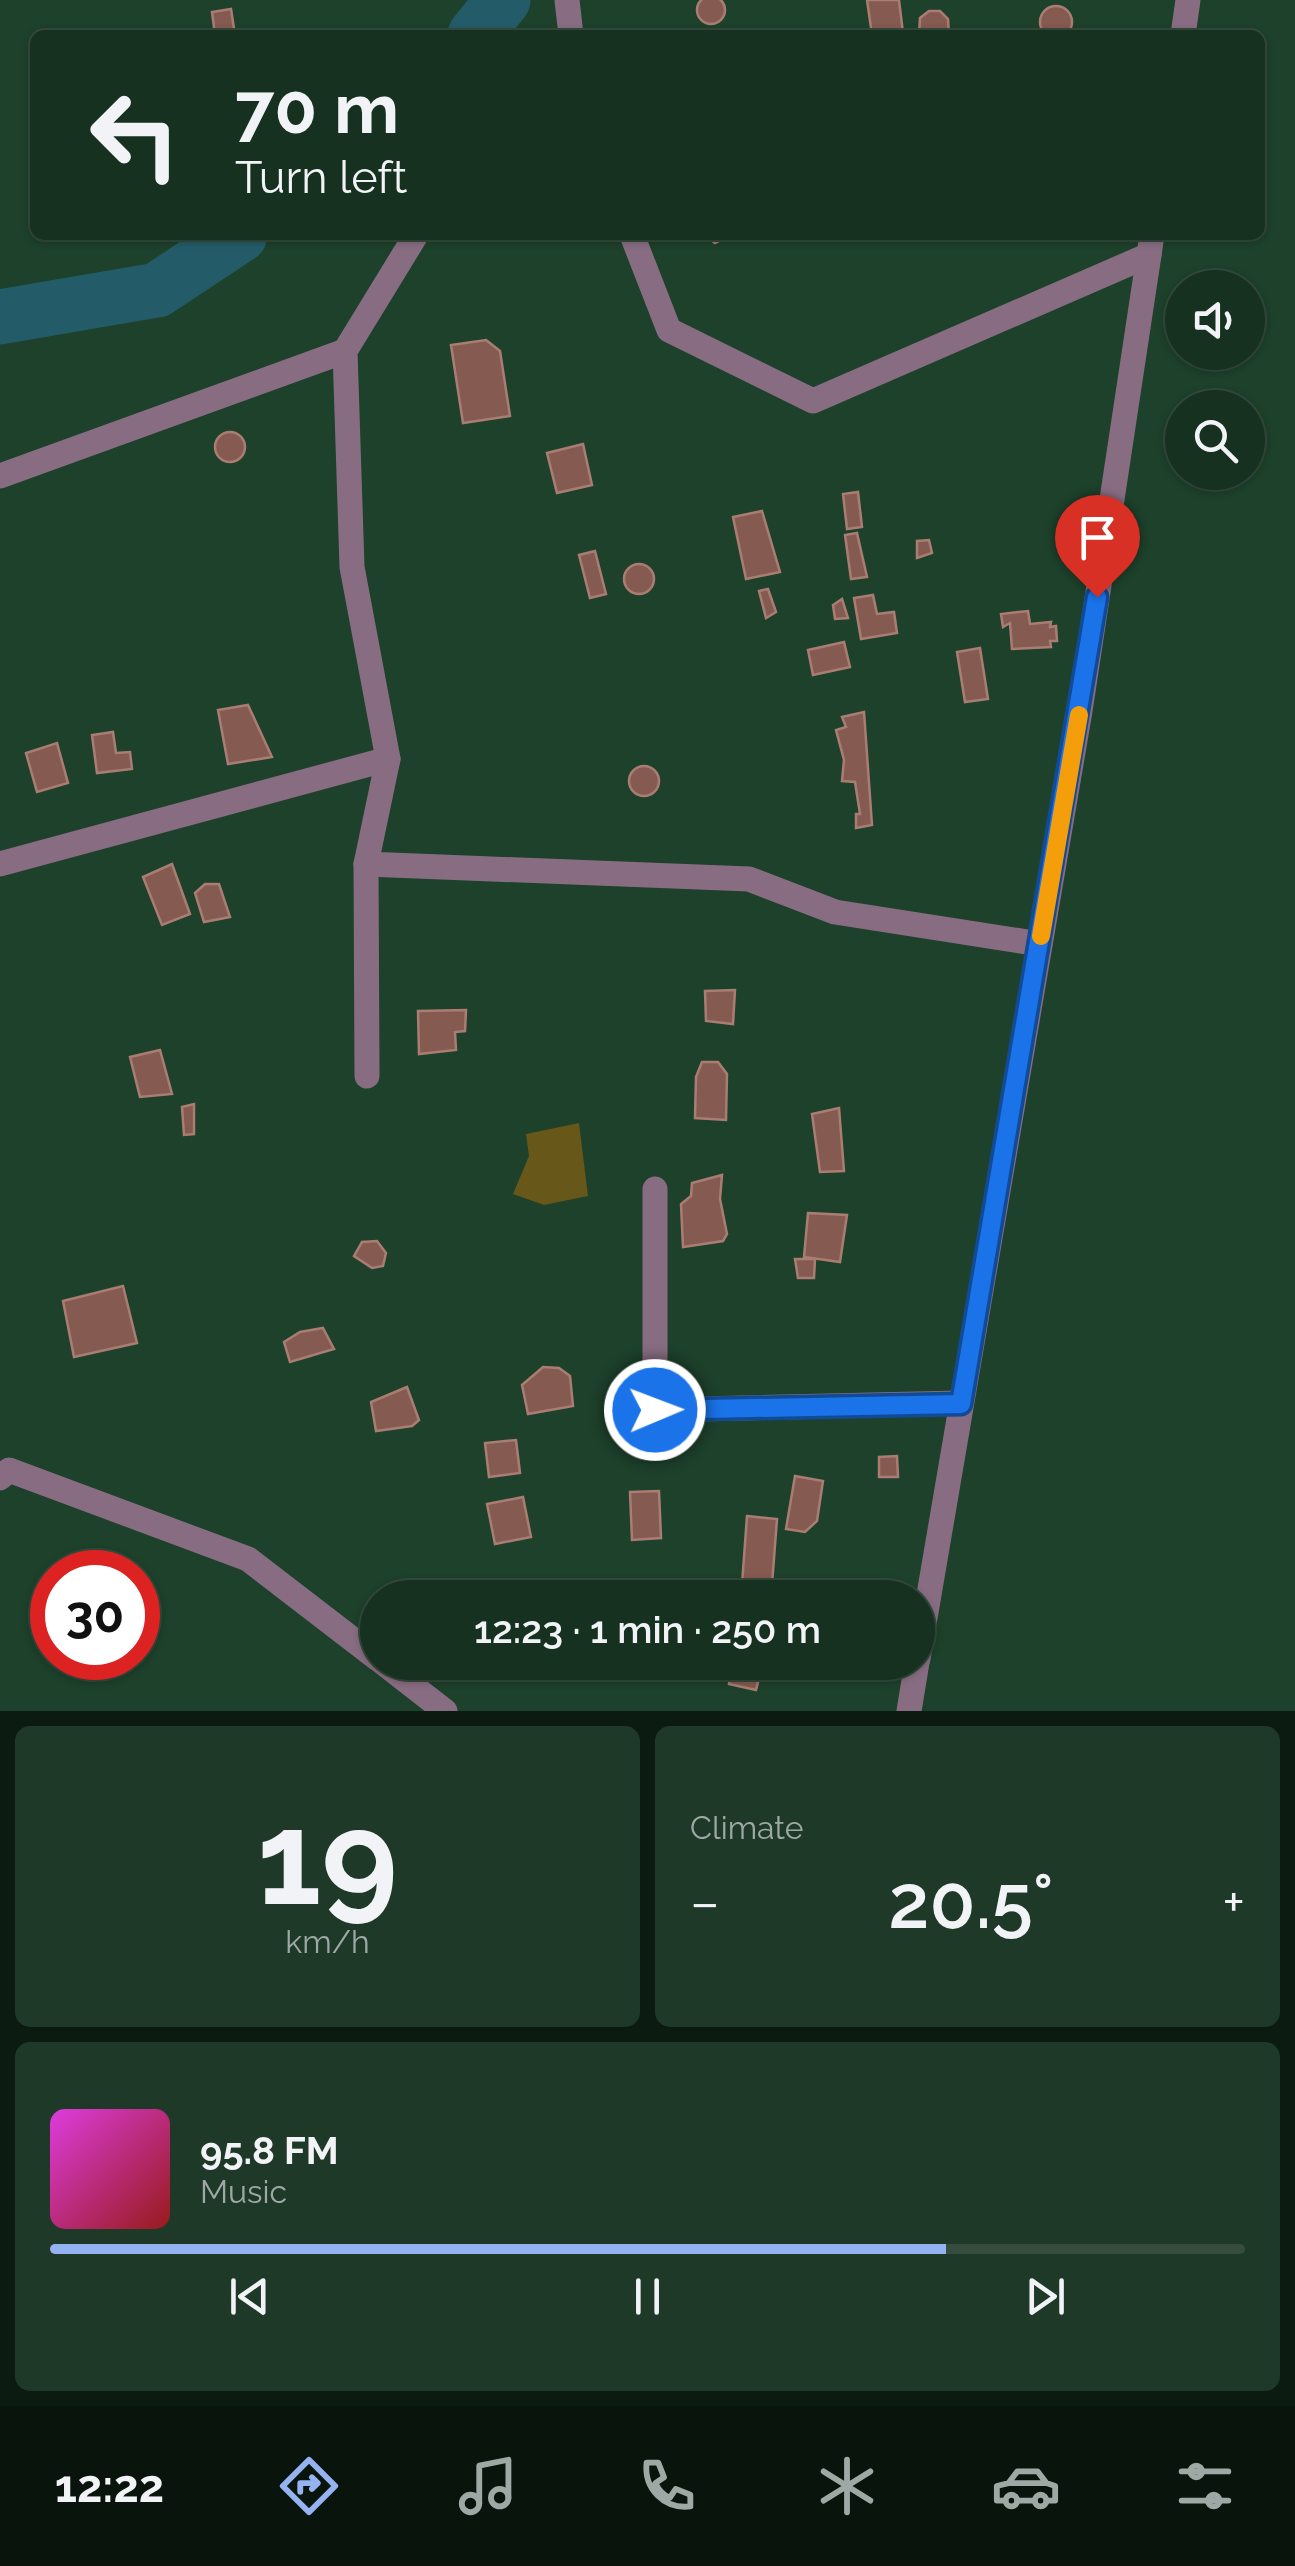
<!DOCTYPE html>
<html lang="en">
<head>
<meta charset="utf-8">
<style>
  body { margin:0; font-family:Raleway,sans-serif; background:#1f3929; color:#f1f3f6; height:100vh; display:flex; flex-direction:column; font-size:38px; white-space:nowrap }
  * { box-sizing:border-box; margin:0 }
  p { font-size:32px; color:#9ea9a5 }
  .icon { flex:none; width:55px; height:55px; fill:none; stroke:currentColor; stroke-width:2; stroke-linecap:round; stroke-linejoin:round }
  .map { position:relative; height:1711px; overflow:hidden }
  .details { display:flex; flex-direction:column; gap:15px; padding:15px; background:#0c1b12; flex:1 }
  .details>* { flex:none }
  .banner { position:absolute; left:30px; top:30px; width:1235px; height:210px; border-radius:15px; box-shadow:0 2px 8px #0004,0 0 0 2px #354c3e; background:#163120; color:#f1f3f6; overflow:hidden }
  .buttons { position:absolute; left:1165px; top:270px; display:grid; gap:20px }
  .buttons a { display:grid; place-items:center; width:100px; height:100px; border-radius:50%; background:#163120; box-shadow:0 2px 8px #0004,0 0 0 2px #354c3e; font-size:50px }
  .speed { position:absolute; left:30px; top:1550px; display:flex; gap:20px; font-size:50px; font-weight:700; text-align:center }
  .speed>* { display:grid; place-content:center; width:130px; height:130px; border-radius:50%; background:#163120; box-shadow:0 2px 8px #0004,0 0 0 2px #354c3e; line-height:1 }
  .speed .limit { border:15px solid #d22; background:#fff; color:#111 }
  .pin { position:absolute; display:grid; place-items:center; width:85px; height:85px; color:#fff; margin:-102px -42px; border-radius:50% 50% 50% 0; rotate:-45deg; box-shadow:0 0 10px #0007 }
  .pin .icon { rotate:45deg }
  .me { position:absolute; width:110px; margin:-55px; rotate:89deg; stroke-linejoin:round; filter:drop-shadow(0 0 8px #0008) }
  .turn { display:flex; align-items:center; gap:35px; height:210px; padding:0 40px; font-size:45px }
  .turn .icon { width:130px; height:130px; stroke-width:2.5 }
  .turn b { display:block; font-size:70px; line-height:85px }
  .big { font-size:75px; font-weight:600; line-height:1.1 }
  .details .widget { flex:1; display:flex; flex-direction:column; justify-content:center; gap:15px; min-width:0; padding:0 35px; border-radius:15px; background:#1f3929 }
  .details .dial { align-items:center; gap:0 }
  .dial b { font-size:130px; line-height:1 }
  .song { display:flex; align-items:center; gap:30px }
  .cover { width:120px; height:120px; border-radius:15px; background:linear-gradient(135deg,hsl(300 70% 55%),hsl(0 70% 35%)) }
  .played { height:10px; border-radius:5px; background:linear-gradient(90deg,#95b2f1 75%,#354c3e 75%) }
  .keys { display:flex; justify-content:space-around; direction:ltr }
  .heat { display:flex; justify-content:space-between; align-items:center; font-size:55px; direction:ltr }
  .details .tiles { flex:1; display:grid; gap:15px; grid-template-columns:1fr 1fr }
  .widget:last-child { grid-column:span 2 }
  .trip { position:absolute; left:360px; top:1580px; width:575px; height:100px; border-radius:50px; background:#163120; box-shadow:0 2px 8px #0004,0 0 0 2px #354c3e; font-weight:600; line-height:100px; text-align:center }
  .dock { display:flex; height:160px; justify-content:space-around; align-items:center; background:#09140d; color:#9ea9a5 }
  .dock .icon { width:70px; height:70px }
  .dock .current { color:#95b2f1 }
  .dock b { font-size:45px; color:#f1f3f6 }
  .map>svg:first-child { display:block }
</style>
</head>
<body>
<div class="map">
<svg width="1295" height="1711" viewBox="0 0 1295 1711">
  <rect width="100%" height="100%" fill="#1d412b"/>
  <polygon fill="#675718" points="579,1123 588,1196 544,1205 513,1194 529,1156 526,1134"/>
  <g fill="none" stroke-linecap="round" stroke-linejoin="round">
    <g stroke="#235c68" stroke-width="55">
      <polyline points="475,35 503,0"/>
      <polyline points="0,317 157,290 240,235"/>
    </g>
  </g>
  <g fill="#855a50" stroke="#aa7d73" stroke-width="2.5">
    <circle cx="711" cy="10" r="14"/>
    <polygon points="867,0 899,0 903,33 872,35"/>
    <circle cx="1056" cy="22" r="16"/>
    <polygon points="231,9 235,35 215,35 212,12"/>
    <polygon points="929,11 940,11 948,19 949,35 919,35 920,18"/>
    <polygon points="731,235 715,243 704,235"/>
    <polygon points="486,340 500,351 510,416 463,423 451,345"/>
    <circle cx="230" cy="447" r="15"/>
    <polygon points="583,444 592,485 557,493 547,453"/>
    <polygon points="858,492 862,527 847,529 843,494"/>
    <polygon points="762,511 780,572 746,579 733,517"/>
    <polygon points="857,533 867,577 851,579 845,535"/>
    <polygon points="929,540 932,553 917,558 917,541"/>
    <polygon points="595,551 606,594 590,598 579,555"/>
    <circle cx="639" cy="579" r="15"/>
    <polygon points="768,589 776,612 766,618 759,591"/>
    <polygon points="873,595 877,614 894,612 897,633 861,639 854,598"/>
    <polygon points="842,599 848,618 835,619 833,605"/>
    <polygon points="1028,611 1030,624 1051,622 1050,627 1056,626 1057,641 1050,641 1051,647 1012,649 1010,623 1003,627 1001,614"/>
    <polygon points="844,642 850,667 813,675 808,650"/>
    <polygon points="980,648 988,699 965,702 957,652"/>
    <polygon points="248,705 272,757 228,764 218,710"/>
    <polygon points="864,712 872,825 856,828 856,814 860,814 855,782 842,781 844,760 836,730 846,727 842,717"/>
    <polygon points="113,732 116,753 130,752 132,769 97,773 92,735"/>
    <polygon points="57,743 68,783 37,792 26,753"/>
    <circle cx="644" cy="781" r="15"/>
    <polygon points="172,864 190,914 162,925 143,877"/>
    <polygon points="205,884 219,884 230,917 204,922 195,893"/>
    <polygon points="735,990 733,1024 706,1021 705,991"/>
    <polygon points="466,1010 465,1031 455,1032 456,1050 419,1054 418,1011"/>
    <polygon points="160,1050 172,1094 140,1097 130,1057"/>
    <polygon points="702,1062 718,1062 727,1074 726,1120 695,1118 696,1077"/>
    <polygon points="194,1104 194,1134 184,1135 182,1107"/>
    <polygon points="839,1108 844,1171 820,1172 812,1114"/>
    <polygon points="722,1175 720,1199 727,1234 723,1241 683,1247 681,1204 691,1196 692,1183"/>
    <polygon points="808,1213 847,1215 840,1262 804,1257"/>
    <polygon points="377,1241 386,1253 383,1266 372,1268 354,1256 362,1242"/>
    <polygon points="795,1259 815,1259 814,1278 798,1278"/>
    <polygon points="123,1286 137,1343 74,1357 63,1301"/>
    <polygon points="323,1328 334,1349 290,1362 284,1342 300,1332"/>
    <polygon points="543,1367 559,1368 570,1376 573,1406 528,1414 522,1385"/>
    <polygon points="407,1387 419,1420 412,1426 376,1431 371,1402"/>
    <polygon points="516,1440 520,1473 489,1477 485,1443"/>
    <polygon points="897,1456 898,1477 879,1477 879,1457"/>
    <polygon points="795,1476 823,1481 817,1521 805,1532 786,1529"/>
    <polygon points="659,1491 661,1538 632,1540 630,1492"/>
    <polygon points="523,1497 531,1537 495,1544 487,1504"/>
    <polygon points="747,1516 777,1519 771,1598 741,1598"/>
    <polygon points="734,1662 763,1662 756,1690 729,1684"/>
  </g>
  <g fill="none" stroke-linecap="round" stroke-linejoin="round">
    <g stroke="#886d82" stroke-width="25">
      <polyline points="567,0 571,35"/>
      <polyline points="1183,35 1188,0"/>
      <polyline points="632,235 669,330 813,401 1149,255"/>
      <polyline points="0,476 345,351"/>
      <polyline points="388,759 352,567 345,351 416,235"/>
      <polyline points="0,864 388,759 366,864 749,879 835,912 1040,944"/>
      <polyline points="366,864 367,1076"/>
      <polyline points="655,1189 655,1410 961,1403"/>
      <polyline points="0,1478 9,1470 248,1559 378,1659"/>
      <polyline points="918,1659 1080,711 1152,235"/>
      <polyline points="382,1662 445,1711"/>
      <polyline points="909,1711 917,1662"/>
    </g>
  </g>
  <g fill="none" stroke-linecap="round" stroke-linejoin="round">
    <g stroke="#114b97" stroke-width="25">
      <polyline id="route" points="655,1410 961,1404 1097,597"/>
    </g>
    <use href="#route" stroke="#1a73e8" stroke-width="18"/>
    <polyline stroke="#f59e0b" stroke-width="18" points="1041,936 1079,715"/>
  </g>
</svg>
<div class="buttons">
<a><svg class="icon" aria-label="sound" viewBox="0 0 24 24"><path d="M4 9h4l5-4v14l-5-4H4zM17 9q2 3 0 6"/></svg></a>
<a><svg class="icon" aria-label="search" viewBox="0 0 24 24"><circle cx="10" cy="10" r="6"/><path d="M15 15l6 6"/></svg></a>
</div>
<div class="speed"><div class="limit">30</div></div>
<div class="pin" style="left:1097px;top:597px;background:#d93025"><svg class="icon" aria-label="arrive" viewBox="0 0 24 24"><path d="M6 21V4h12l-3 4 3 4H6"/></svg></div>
<svg class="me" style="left:655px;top:1410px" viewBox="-20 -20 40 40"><circle r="17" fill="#1a73e8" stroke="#fff" stroke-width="3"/><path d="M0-11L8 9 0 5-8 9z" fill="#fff"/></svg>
<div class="trip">12:23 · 1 min · 250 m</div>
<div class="banner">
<div class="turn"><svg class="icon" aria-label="left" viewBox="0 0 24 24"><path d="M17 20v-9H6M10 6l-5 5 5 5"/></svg><div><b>70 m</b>Turn left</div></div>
</div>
</div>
<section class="details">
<div class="tiles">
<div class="widget dial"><b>19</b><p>km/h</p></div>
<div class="widget"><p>Climate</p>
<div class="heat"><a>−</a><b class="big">20.5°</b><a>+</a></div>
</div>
<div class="widget">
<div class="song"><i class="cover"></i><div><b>95.8 FM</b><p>Music</p></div></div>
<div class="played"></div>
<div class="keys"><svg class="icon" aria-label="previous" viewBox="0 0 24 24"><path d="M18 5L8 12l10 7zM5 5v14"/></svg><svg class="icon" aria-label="pause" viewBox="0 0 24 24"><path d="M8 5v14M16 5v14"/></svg><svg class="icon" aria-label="next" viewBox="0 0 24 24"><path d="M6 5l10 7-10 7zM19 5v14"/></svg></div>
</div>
</div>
</section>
<nav class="dock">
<b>12:22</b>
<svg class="icon current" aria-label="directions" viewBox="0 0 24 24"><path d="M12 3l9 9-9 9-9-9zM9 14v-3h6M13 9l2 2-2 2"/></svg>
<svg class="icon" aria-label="music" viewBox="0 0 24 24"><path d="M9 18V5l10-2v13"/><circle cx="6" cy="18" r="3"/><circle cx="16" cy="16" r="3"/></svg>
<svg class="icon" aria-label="phone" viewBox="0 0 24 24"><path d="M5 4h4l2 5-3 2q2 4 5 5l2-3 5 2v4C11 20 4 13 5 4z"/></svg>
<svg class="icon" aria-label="climate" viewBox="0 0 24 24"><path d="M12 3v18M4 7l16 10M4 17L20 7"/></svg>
<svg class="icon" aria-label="car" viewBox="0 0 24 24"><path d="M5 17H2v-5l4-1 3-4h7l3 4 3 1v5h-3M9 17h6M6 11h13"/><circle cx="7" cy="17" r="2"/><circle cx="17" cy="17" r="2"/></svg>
<svg class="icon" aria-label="filters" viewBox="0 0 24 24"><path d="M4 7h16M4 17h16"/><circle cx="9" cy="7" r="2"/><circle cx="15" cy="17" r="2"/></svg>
</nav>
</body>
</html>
